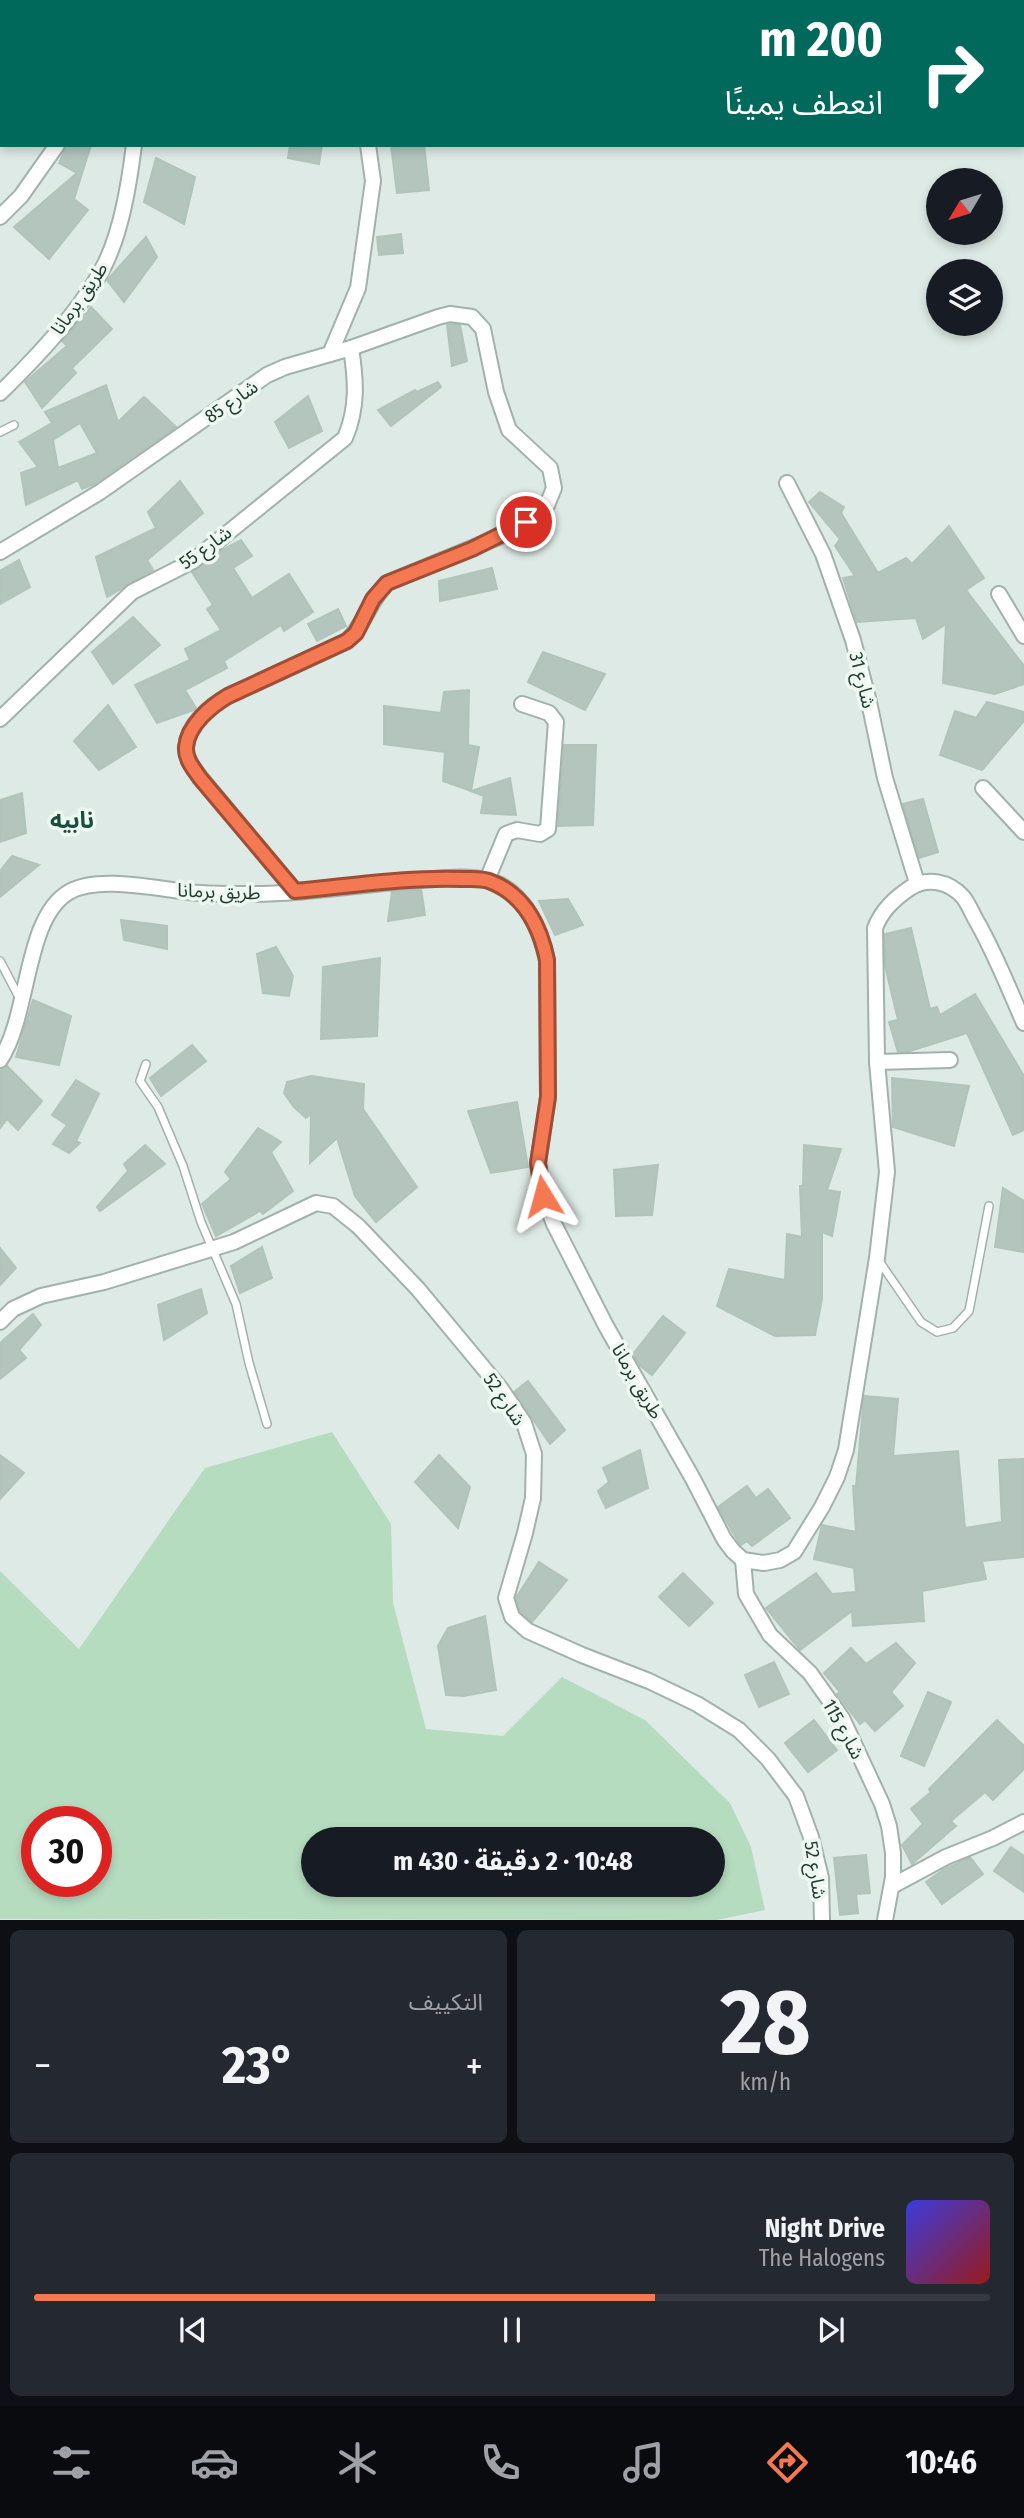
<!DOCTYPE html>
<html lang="ar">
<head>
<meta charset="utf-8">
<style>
  body { margin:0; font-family:"Fira Sans Condensed","Noto Sans Arabic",sans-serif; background:#242831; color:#f1f3f6; direction:rtl; height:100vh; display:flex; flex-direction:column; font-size:26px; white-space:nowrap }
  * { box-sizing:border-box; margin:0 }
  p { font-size:23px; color:#9ea1a6 }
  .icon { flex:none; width:38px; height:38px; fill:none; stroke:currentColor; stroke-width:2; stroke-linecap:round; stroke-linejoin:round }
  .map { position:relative; height:1920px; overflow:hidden; direction:ltr }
  .details { display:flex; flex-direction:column; gap:10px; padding:10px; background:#0d0f14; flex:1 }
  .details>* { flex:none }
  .banner { position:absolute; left:0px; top:0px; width:1026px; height:147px; box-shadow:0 4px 10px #0003; direction:rtl; background:#00695c; color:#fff; overflow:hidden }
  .needle { width:46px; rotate:232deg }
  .fabs { position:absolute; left:926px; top:168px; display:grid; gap:14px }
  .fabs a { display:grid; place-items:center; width:77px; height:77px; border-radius:50%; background:#171b24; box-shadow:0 4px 10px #0003; font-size:35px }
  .speed { position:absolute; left:21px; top:1806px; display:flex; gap:14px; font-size:35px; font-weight:700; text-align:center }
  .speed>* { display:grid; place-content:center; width:91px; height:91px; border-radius:50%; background:#171b24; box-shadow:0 4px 10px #0003; line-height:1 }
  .speed .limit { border:10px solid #d22; background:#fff; color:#111 }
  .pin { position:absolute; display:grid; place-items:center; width:60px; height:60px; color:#fff; margin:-30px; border:4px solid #fff; border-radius:50%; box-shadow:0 2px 7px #0007 }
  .me { position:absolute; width:77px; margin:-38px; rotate:352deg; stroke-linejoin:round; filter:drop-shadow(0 0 5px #0008) }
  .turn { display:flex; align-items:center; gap:24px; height:147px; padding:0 28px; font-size:32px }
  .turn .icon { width:91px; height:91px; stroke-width:2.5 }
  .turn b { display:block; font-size:49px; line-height:60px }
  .big { font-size:52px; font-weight:700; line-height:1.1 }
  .details .card { flex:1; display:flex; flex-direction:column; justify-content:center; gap:10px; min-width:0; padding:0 24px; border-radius:10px; background:#242831 }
  .details .dial { align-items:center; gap:0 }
  .dial b { font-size:91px; line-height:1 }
  .song { display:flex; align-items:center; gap:21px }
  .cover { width:84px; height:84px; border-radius:10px; background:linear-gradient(135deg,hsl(240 70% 55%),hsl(0 70% 35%)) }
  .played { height:7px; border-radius:4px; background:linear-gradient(90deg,#f47852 65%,#363941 65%) }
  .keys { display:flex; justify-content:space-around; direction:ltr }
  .heat { display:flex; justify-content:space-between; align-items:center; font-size:38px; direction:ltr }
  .details .tiles { flex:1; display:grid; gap:10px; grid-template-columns:1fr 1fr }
  .card:last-child { grid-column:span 2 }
  .trip { position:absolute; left:301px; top:1827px; width:424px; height:70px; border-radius:35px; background:#171b24; box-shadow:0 4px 10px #0003; font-weight:700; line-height:70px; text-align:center; direction:rtl }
  .menu { display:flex; height:112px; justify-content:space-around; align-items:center; background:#090b0e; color:#9ea1a6 }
  .menu .icon { width:49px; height:49px }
  .menu .on { color:#f47852 }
  .menu b { font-size:32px; color:#f1f3f6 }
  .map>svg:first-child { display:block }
</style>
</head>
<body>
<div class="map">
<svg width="1024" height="1920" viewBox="0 0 1024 1920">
  <rect width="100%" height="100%" fill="#deeae5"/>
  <path fill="#b6dcc0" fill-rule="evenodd" d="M332,1432L391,1524L393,1603L426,1729L503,1736L562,1677L645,1720L730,1803L751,1847L765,1910L717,1920L0,1919V1571L79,1649L205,1468ZM37,1822H96V1881H37ZM313,1839H712V1885H313Z"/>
  <g fill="#b3c5bd" stroke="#b1c4bb" stroke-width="2" fill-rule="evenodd">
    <polygon points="67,145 91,145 74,199 88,210 49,259 14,227 77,173 59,163"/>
    <polygon points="290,145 322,145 319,164 288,158"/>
    <polygon points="391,145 424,145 429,190 397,193"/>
    <polygon points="156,158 195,177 184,224 144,202"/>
    <polygon points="401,234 403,253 379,255 377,237"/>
    <polygon points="146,237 157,257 124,302 107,280"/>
    <polygon points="91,307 112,329 72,368 76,373 42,408 25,382 67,346 62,341"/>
    <polygon points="451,324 460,325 467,361 452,366 447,325"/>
    <polygon points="438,382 441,387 391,426 378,410 415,390 417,392"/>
    <path d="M106,385L118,422L144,397L176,427L94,484L82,489L78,480L26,505L21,473L38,467L19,442L52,423L45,412ZM80,423L97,453L58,468L53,440Z"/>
    <polygon points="308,396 322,431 289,448 275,422"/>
    <polygon points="180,481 203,513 147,560 153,570 107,597 96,557 156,528 148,512"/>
    <polygon points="820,492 844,507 841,513 878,573 906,558 912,564 949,526 984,578 966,590 1024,666 1024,684 995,694 943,683 946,624 923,639 916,618 857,622 843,578 855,576 835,546 840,539 809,502"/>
    <polygon points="241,540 252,556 233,568 252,598 289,574 313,612 284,631 281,625 224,661 227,668 185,690 196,708 194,710 157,723 135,685 190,660 185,649 221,630 207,609 213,605 192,572 220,551"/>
    <polygon points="19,560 30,587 0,604 0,571"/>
    <polygon points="492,568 497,589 440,601 439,581"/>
    <polygon points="338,609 346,626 317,641 308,624"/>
    <polygon points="133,617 160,645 113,684 92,652"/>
    <polygon points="543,652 605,674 585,710 528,682"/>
    <polygon points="469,690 468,745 479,747 471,791 443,781 445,752 384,744 384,706 441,713 444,692"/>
    <polygon points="987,702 1024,712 1024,721 982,770 940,755 955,711 976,718"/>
    <polygon points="108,705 136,747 99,770 74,741"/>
    <polygon points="564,745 596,745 593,825 558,826"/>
    <polygon points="510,778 516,815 481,813 484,796 471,791"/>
    <polygon points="22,793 26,833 0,842 0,800"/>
    <polygon points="923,799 938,852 919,858 903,804"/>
    <polygon points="12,856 39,865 0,897 0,871"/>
    <polygon points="421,889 425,915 388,921 392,892"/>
    <polygon points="568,899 583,925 555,935 539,901"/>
    <polygon points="121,920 167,926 167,949 124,940"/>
    <polygon points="911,928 930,1009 937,1007 940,1015 975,994 1024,1076 1024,1130 1013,1135 967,1033 907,1052 898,1052 889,1022 898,1020 885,966 885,934"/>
    <polygon points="276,947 293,976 289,996 263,993 257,954"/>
    <polygon points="380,958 377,1036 321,1039 323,967"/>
    <polygon points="33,1000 71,1016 59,1065 16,1057"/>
    <polygon points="192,1045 206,1061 161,1096 150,1078"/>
    <polygon points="7,1066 42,1101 18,1130 7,1119 0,1128 0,1070"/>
    <polygon points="311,1076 364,1084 363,1109 417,1187 376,1222 355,1196 337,1138 310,1163 311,1114 306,1118 294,1107 284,1093 287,1082"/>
    <polygon points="892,1078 969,1086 954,1146 893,1127"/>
    <polygon points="76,1080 99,1094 76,1141 80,1143 69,1153 53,1144 67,1125 52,1115"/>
    <polygon points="517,1102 528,1167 491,1173 468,1111"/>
    <polygon points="258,1128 281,1142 271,1152 293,1191 263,1214 260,1211 216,1236 202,1204 231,1179 225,1172"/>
    <polygon points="145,1145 165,1164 100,1211 97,1207 128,1171 124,1164"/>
    <polygon points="804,1145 841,1149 827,1190 840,1192 832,1236 822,1232 822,1299 815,1335 775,1336 717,1306 729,1269 785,1280 787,1234 802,1237 800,1186 803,1186"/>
    <polygon points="658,1165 652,1215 616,1216 614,1170"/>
    <polygon points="1003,1188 1024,1201 1024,1252 995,1247"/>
    <polygon points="262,1247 272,1278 240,1293 231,1266"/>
    <polygon points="0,1248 16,1268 0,1285"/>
    <polygon points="201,1289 207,1313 164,1340 158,1305"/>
    <polygon points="33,1314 41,1325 19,1350 26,1358 0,1379 0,1343"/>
    <polygon points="663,1316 685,1333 652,1375 639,1365 633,1354"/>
    <polygon points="528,1381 565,1430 550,1444 514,1392"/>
    <polygon points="864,1396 898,1399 893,1456 958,1451 965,1528 1002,1522 999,1460 1024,1459 1024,1557 982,1561 986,1579 922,1591 924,1621 853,1626 852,1611 800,1650 766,1608 816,1573 832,1594 856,1592 854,1568 814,1559 822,1525 856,1532 853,1486 856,1486"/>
    <polygon points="640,1450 648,1488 606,1508 598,1491 609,1482 603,1468"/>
    <polygon points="0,1455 24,1473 0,1499"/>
    <polygon points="439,1455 470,1487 458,1528 415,1482"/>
    <polygon points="747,1486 756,1498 768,1489 790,1518 752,1546 747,1541 741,1545 739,1543 718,1507"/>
    <polygon points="539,1562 567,1580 532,1622 520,1612 516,1598"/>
    <polygon points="683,1573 713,1603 689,1626 659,1597"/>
    <polygon points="485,1616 496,1690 464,1696 446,1695 438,1646 448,1628"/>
    <polygon points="896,1643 915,1663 891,1692 903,1706 875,1731 865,1720 860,1724 837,1694 840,1692 824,1673 851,1648 866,1664"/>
    <polygon points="774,1662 789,1694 759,1707 745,1675"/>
    <polygon points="928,1692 951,1702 924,1766 901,1756"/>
    <polygon points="814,1720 837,1750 808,1772 785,1743"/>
    <polygon points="997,1720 1024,1746 1024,1769 993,1800 985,1792 951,1821 956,1826 912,1864 902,1845 923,1824 911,1809 931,1792 929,1789"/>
    <polygon points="1011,1847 1024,1856 1024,1892 994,1871"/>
    <polygon points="866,1855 870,1893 856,1894 858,1913 840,1915 834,1858"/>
    <polygon points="970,1857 983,1874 942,1904 926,1882 943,1870"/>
  </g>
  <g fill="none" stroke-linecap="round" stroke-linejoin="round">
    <g stroke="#a1b2ac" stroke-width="10">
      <g id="service">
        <polyline points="318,0 319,2"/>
        <polyline points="230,2 230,0"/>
        <polyline points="294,2 294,0"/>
        <polyline points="0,432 14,425"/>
        <polyline points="0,961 21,1001"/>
        <polyline points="146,1064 140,1081 158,1107 183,1166 201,1222 236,1304 249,1363 267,1424"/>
        <polyline points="877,1258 921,1322 937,1332 953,1328 969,1311 989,1206"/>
      </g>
    </g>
    <g stroke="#a1b2ac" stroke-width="18">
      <g id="minor">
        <polyline points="134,0 134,2"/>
        <polyline points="337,0 337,2"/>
        <polyline points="889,0 891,2"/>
        <polyline points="198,2 198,0"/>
        <polyline points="0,217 21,196 57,145"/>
        <polyline points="330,354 358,288 373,181 368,145"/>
        <path d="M0,393C35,359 83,308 105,264C122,229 129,184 134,145"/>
        <polyline points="787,483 823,554 853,640 869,702 885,778 917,883"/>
        <path d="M0,552L100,492L267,375L285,367L351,348L438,317L450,314L472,317L483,329L496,392L509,430L550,468L554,488L547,505L539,514L513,531L387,583C370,600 365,624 347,641L228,696C210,706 188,724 186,747C185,759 194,769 200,777L295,891"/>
        <polyline points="999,594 1024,636"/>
        <path d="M0,719L132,592L193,561L345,438C358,408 356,380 351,348"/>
        <polyline points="983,788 1024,832"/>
        <polyline points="487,880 506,834 517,830 540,834 548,829 556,722 549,713 522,704"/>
        <path d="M0,1060C30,1016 24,918 69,892C101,874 164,891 200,893C214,894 228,894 242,894C298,895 361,884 417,880C439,879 465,875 486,880C523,888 540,928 547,960L548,1097L538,1163L543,1196L554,1224L606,1326L693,1479L724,1539L733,1551L743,1560L764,1563L780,1560L794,1552L822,1507L837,1477L846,1450L877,1258L887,1172L877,1062L875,928C882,910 894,899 910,888C927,877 949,881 963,897C968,903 972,913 976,920C995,953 1009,989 1024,1023"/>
        <polyline points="877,1062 950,1060"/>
        <polyline points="0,1322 13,1309 41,1296 104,1282 234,1242 316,1203 333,1206 358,1226 418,1289 501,1389 524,1423 534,1454 533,1498 525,1533 506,1598 512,1617 528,1631 582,1655 649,1681 697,1704 739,1730 768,1759 796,1796 811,1837 821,1878 822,1920"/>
        <polyline points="743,1560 746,1594 770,1635 810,1673 842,1718 882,1804 889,1826 893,1853 893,1877 885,1920"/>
        <polyline points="892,1886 946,1857 993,1838 1024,1822"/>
      </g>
    </g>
    <use href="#service" stroke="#fff" stroke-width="7"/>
    <use href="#minor" stroke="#fff" stroke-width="14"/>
  </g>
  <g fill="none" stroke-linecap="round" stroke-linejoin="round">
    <g stroke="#9f4e35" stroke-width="18">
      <path id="route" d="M526,522L472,549L387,583L373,599L356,633L347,641L228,696C211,706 188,725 186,747C185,759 194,769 200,778L295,891C350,886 407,877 462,879C471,879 481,878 489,881C524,894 540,926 547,960L548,1097L538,1163L543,1196"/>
    </g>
    <use href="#route" stroke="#f47852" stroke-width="12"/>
  </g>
  <g text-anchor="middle" stroke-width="7" stroke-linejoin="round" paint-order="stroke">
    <g font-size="19" fill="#1f3a32" stroke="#eef7f2">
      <text transform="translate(79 298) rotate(-55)" y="7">طريق برمانا</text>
      <text transform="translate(231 401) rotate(-35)" y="7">شارع 85</text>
      <text transform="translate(205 547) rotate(-36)" y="7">شارع 55</text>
      <text transform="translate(863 680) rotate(76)" y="7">شارع 31</text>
      <text transform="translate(219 891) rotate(2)" y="7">طريق برمانا</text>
      <text transform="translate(638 1381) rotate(60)" y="7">طريق برمانا</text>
      <text transform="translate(505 1399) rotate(56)" y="7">شارع 52</text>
      <text transform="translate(844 1729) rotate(61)" y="7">شارع 115</text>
      <text transform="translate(816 1870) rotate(81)" y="7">شارع 52</text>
    </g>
    <g font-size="23" font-weight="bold" fill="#1b4c40" stroke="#eef7f2">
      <text x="72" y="828">نابيه</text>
    </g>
  </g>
</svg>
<div class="fabs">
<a><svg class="needle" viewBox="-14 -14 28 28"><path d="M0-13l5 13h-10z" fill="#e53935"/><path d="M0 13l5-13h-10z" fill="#9ea1a6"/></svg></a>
<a><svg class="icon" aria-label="layers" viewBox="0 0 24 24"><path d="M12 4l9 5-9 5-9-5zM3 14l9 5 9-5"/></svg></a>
</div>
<div class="speed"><div class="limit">30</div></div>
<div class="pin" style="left:526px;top:522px;background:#d93025"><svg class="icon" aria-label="arrive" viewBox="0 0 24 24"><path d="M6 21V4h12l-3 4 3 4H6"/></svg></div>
<svg class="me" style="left:543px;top:1196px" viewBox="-20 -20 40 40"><path d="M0-17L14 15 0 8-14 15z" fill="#f47852" stroke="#fff" stroke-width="4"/></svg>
<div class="trip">10:48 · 2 دقيقة · 430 m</div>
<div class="banner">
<div class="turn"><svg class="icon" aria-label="right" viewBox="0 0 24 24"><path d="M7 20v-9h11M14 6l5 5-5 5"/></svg><div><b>200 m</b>انعطف يمينًا</div></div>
</div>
</div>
<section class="details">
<div class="tiles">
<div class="card dial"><b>28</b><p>km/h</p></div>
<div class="card"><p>التكييف</p>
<div class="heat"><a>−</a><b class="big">23°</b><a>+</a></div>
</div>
<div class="card">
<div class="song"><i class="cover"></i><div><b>Night Drive</b><p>The Halogens</p></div></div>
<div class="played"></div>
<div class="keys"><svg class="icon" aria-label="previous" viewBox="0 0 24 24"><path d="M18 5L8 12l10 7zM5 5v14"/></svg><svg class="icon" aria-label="pause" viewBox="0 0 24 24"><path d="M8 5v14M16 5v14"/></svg><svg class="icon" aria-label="next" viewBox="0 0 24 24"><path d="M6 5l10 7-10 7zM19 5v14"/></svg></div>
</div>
</div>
</section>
<nav class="menu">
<b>10:46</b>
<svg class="icon on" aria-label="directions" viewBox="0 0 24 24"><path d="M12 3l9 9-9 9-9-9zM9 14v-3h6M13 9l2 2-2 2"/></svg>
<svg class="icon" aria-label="music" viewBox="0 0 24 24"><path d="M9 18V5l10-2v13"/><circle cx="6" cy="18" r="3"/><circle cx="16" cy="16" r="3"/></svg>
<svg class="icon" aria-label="phone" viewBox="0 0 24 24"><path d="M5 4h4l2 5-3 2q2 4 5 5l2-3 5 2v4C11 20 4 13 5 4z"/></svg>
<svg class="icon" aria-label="climate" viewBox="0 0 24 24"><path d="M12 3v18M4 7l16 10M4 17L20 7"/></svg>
<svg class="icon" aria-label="car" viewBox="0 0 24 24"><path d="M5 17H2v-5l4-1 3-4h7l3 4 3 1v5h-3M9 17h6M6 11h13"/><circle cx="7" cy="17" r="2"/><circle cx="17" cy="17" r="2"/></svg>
<svg class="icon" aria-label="filters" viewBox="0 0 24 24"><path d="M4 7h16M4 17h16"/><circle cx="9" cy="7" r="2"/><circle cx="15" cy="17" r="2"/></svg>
</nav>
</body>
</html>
